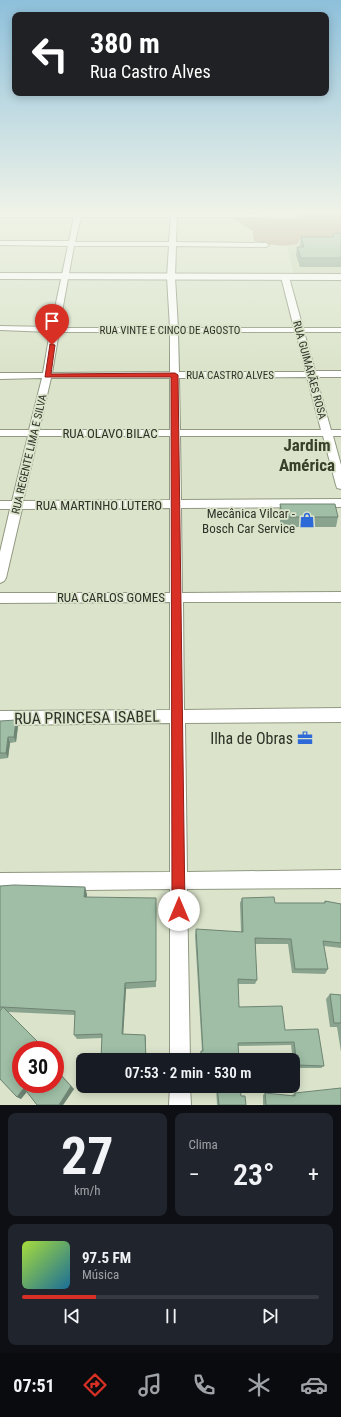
<!DOCTYPE html>
<html lang="pt">
<head>
<meta charset="utf-8">
<style>
  body { margin:0; font-family:"Roboto Condensed",sans-serif; background:#20242c; color:#f1f3f6; height:100vh; display:flex; flex-direction:column; font-size:15px; white-space:nowrap }
  * { box-sizing:border-box; margin:0 }
  p { font-size:13px; color:#9ea1a6 }
  .icon { flex:none; width:22px; height:22px; fill:none; stroke:currentColor; stroke-width:2; stroke-linecap:round; stroke-linejoin:round }
  .map { position:relative; height:1105px; overflow:hidden }
  .sheet { display:flex; flex-direction:column; gap:8px; padding:8px; background:#0d0f14; flex:1 }
  .sheet>* { flex:none }
  .guide { position:absolute; left:12px; top:12px; width:317px; height:84px; border-radius:8px; box-shadow:0 2px 10px #0003; background:#202124; color:#fff; overflow:hidden }
  .speed { position:absolute; left:12px; top:1041px; display:flex; gap:8px; font-size:20px; font-weight:700; text-align:center }
  .speed>* { display:grid; place-content:center; width:52px; height:52px; border-radius:50%; background:#171b24; box-shadow:0 2px 10px #0003; line-height:1 }
  .speed .limit { border:6px solid #d22; background:#fff; color:#111 }
  .pin { position:absolute; display:grid; place-items:center; width:34px; height:34px; color:#fff; margin:-41px -17px; border-radius:50% 50% 50% 0; rotate:-45deg; box-shadow:0 0 4px #0007 }
  .pin .icon { rotate:45deg }
  .me { position:absolute; width:44px; margin:-22px; rotate:0deg; stroke-linejoin:round; filter:drop-shadow(0 0 3px #0008) }
  .turn { display:flex; align-items:center; gap:14px; height:84px; padding:0 12px; font-size:18px }
  .turn .icon { width:52px; height:52px; stroke-width:2.5 }
  .turn b { display:block; font-size:28px; line-height:34px }
  .big { font-size:30px; font-weight:600; line-height:1.1 }
  .sheet .tile { flex:1; display:flex; flex-direction:column; justify-content:center; gap:6px; min-width:0; padding:0 14px; border-radius:8px; background:#20242c }
  .sheet .dial { align-items:center; gap:0 }
  .dial b { font-size:52px; line-height:1 }
  .song { display:flex; align-items:center; gap:12px }
  .cover { width:48px; height:48px; border-radius:6px; background:linear-gradient(135deg,hsl(80 70% 55%),hsl(200 70% 35%)) }
  .played { height:4px; border-radius:2px; background:linear-gradient(90deg,#d93025 25%,#363941 25%) }
  .keys { display:flex; justify-content:space-around; direction:ltr }
  .heat { display:flex; justify-content:space-between; align-items:center; font-size:22px; direction:ltr }
  .sheet .tiles { flex:1; display:grid; gap:8px; grid-template-columns:1fr 1fr }
  .tile:last-child { grid-column:span 2 }
  .trip { position:absolute; left:76px; top:1053px; width:224px; height:40px; border-radius:8px; background:#171b24; box-shadow:0 2px 10px #0003; font-weight:600; line-height:40px; text-align:center }
  .dock { display:flex; height:64px; justify-content:space-around; align-items:center; background:#090b0e; color:#9ea1a6 }
  .dock .icon { width:28px; height:28px }
  .dock .active { color:#d93025 }
  .dock b { font-size:18px; color:#f1f3f6 }
  .map>svg:first-child { display:block }
</style>
</head>
<body>
<div class="map">
<svg width="341" height="1105" viewBox="0 0 341 1105">
  <rect width="100%" height="100%" fill="#dbe4cb"/>
  <polygon fill="#ced9b9" points="321,237 341,237 341,274 294,274 287,247 297,244 300,238"/>
  <path fill="#bda388" d="M308,211H341V237L301,238L297,244C282,248 269,244 254,241L253,231L230,217L291,219L310,213Z"/>
  <g fill="none" stroke-linecap="round" stroke-linejoin="round">
    <g stroke="#919982" stroke-width="4.5">
      <polyline id="service" points="265,215 267,211"/>
    </g>
    <g stroke="#919982" stroke-width="2">
      <g id="minor">
        <path d="M76,211H82V213H171V211H177V213L267,214L268,215L265,217H177L176,242L266,243L269,245L266,247L176,246L175,277L178,328H294L281,277L285,275L289,277L303,328H341V332H304L315,371H341V377H316L331,430H341V436H333L341,465V489L337,488L336,485L323,436H180L181,500L341,499V507L181,508L182,593L341,592V602H183L184,710L341,708V722L185,723L187,872L341,870V888L187,889L190,1060H170V889L0,891V873L170,872V723L0,725V711L170,710V602L0,603V593H170V508L22,509L6,578L4,581L0,583V552L10,509H0V501H12L28,436H0V430H29L42,378L0,379V373H43L50,332L0,330V326L51,327L68,246L0,245V241H69L74,217H0V213H75ZM81,217H171L169,242H75ZM74,246H169L167,277L170,328H59ZM59,332H170V372L52,373ZM178,332H296L306,372H179ZM307,377L321,430H180L179,378ZM51,378H170V430H39ZM38,436H170V500L23,501Z"/>
        <polygon points="170,1086 190,1086 191,1105 169,1105"/>
      </g>
    </g>
    <g stroke="#919982" stroke-width="2">
      <polygon id="tertiary" points="0,273 341,274 341,280 0,279"/>
    </g>
    <use href="#service" stroke="#fff" stroke-width="3.5"/>
    <use href="#minor" fill="#fff" fill-rule="evenodd"/>
    <use href="#tertiary" fill="#fff" fill-rule="evenodd"/>
  </g>
  <g fill="#89a38e">
    <polygon points="341,233 341,267 300,267 296,255 297,247 300,247 300,245 301,237 332,237 333,234"/>
    <polygon points="280,504 338,517 336,527 281,527 279,514"/>
    <polygon points="0,721 18,726 16,742 10,743 8,758 0,759"/>
    <polygon points="0,886 85,887 87,895 87,897 156,905 156,987 126,989 123,1034 145,1035 146,1039 146,1060 101,1060 102,1038 77,1039 74,1035 75,1015 8,1012 21,1050 74,1089 63,1105 37,1105 27,1092 21,1099 17,1097 0,1079"/>
    <polygon points="242,898 275,903 324,903 325,901 341,904 341,948 324,946 328,969 325,974 292,973 288,944 255,944 257,980 255,984 238,984 239,1007 285,1030 324,1066 321,1068 294,1068 291,1045 238,1046 239,1060 200,1060 200,1054 201,1051 202,1051 195,935 196,929 241,932 240,903"/>
    <polygon points="330,994 341,995 341,1052 337,1027 330,1027 326,999"/>
    <polygon points="201,1086 240,1086 241,1096 246,1105 217,1105 216,1086 201,1087"/>
    <polygon points="265,1093 292,1096 292,1095 295,1093 341,1105 263,1105 263,1095"/>
  </g>
  <g fill="#6f8574">
    <polygon points="16,720 18,726 16,742 14,737"/>
    <polygon points="8,737 10,743 8,758 6,753"/>
    <polygon points="85,887 87,895 87,905 84,897"/>
    <polygon points="125,983 126,989 123,1038 122,1034"/>
    <polygon points="145,1035 146,1039 146,1060"/>
    <polygon points="55,1068 74,1089 63,1105 59,1105"/>
    <polygon points="24,1088 28,1090 21,1099 17,1097"/>
  </g>
  <g fill="#9fbea5" stroke="#6f8574">
    <polygon points="341,233 341,258 301,258 297,247 304,247 301,237 334,237 333,234"/>
    <polygon points="280,504 335,504 338,517 283,517"/>
    <polygon points="16,720 14,737 8,737 6,753 0,753 0,721"/>
    <polygon points="14,885 85,887 84,897 156,898 156,981 125,983 122,1034 145,1035 146,1060 101,1060 102,1034 74,1035 75,1011 3,1007 0,1007 0,886"/>
    <polygon points="274,897 275,903 325,903 325,901 341,904 341,943 323,941 328,969 295,969 291,939 255,938 257,980 238,979 239,1007 282,1006 285,1030 318,1029 324,1066 297,1065 294,1042 238,1043 239,1060 201,1060 201,1051 203,1051 196,929 243,932 242,898"/>
    <polygon points="330,994 341,995 341,1023 334,1023"/>
    <polygon points="3,1007 46,1050 21,1050 21,1084 55,1084 55,1069 71,1086 59,1105 37,1105 24,1088 17,1097 0,1079 0,1011"/>
    <polygon points="217,1086 240,1086 241,1096 245,1096 246,1105 219,1105"/>
    <polygon points="341,1088 341,1105 266,1105 265,1093 295,1096 295,1093"/>
  </g>
  <linearGradient id="sky" x2="0" y2="1"><stop stop-color="#8ec0db"/><stop offset="0.58" stop-color="#eff3e8"/><stop offset="1" stop-color="#eff3e8" stop-opacity="0"/></linearGradient>
  <rect width="341" height="366" fill="url(#sky)"/>
  <polygon fill="#d93025" stroke="#8d1f18" points="50,344 55,345 51,374 175,373 178,375 185,910 183,915 179,917 174,915 172,910 171,377 45,377"/>
  <defs>
    <g id="shop-bare" transform="scale(1.2)"><path d="M-5-2.5h2.3a2.7 3.5 0 0 1 5.4 0H5L5.5 6h-11ZM-1.5-2.5h3a1.5 2.3 0 0 0-3 0Z" fill="#2d69d7" stroke="#dbe4cb" stroke-width="2.5" paint-order="stroke"/></g>
    <g id="office-bare" transform="scale(1.2)"><path d="M-6-3h4V-5.5h4V-3h4V5H-6ZM-1-4.5V-3h2v-1.5ZM-6 0V1H6V0Z" fill="#2d69d7" stroke="#dbe4cb" stroke-width="2.5" paint-order="stroke"/></g>
  </defs>
  <g fill-rule="evenodd">
    <use href="#shop-bare" x="307" y="520"/>
    <use href="#office-bare" x="305" y="738"/>
  </g>
  <g text-anchor="middle" stroke-width="3.5" stroke-linejoin="round" paint-order="stroke">
    <g font-size="11" fill="#2f3228" stroke="#dbe4cb">
      <text x="170" y="334">RUA VINTE E CINCO DE AGOSTO</text>
      <text transform="translate(310 370) rotate(75)" y="4">RUA GUIMARÃES ROSA</text>
      <text x="230" y="379">RUA CASTRO ALVES</text>
      <text transform="translate(29 454) rotate(-77)" y="4">RUA REGENTE LIMA E SILVA</text>
    </g>
    <g font-size="13" fill="#2f3228" stroke="#dbe4cb">
      <text x="110" y="438">RUA OLAVO BILAC</text>
      <text x="99" y="510">RUA MARTINHO LUTERO</text>
      <text x="111" y="602">RUA CARLOS GOMES</text>
    </g>
    <g font-size="13" fill="#2f3228" stroke="#dbe4cb" text-anchor="end">
      <text x="295" y="518">Mecânica Vilcar -<tspan x="295" dy="15">Bosch Car Service</tspan></text>
    </g>
    <g font-size="16" fill="#2f3228" stroke="#dbe4cb">
      <text transform="translate(87 717) rotate(-1)" y="6">RUA PRINCESA ISABEL</text>
    </g>
    <g font-size="16" fill="#2f3228" stroke="#dbe4cb" text-anchor="end">
      <text x="293" y="744">Ilha de Obras</text>
    </g>
    <g font-size="17" font-weight="bold" fill="#373e2a" stroke="#dbe4cb">
      <text x="307" y="451">Jardim<tspan x="307" dy="20">América</tspan></text>
    </g>
  </g>
</svg>
<div class="speed"><div class="limit">30</div></div>
<div class="pin" style="left:52px;top:345px;background:#d93025"><svg class="icon" aria-label="arrive" viewBox="0 0 24 24"><path d="M6 21V4h12l-3 4 3 4H6"/></svg></div>
<svg class="me" style="left:179px;top:910px" viewBox="-20 -20 40 40"><circle r="19" fill="#fff"/><path d="M0-13L10 11 0 6-10 11z" fill="#d93025"/></svg>
<div class="trip">07:53 · 2 min · 530 m</div>
<div class="guide">
<div class="turn"><svg class="icon" aria-label="left" viewBox="0 0 24 24"><path d="M17 20v-9H6M10 6l-5 5 5 5"/></svg><div><b>380 m</b>Rua Castro Alves</div></div>
</div>
</div>
<section class="sheet">
<div class="tiles">
<div class="tile dial"><b>27</b><p>km/h</p></div>
<div class="tile"><p>Clima</p>
<div class="heat"><a>−</a><b class="big">23°</b><a>+</a></div>
</div>
<div class="tile">
<div class="song"><i class="cover"></i><div><b>97.5 FM</b><p>Música</p></div></div>
<div class="played"></div>
<div class="keys"><svg class="icon" aria-label="previous" viewBox="0 0 24 24"><path d="M18 5L8 12l10 7zM5 5v14"/></svg><svg class="icon" aria-label="pause" viewBox="0 0 24 24"><path d="M8 5v14M16 5v14"/></svg><svg class="icon" aria-label="next" viewBox="0 0 24 24"><path d="M6 5l10 7-10 7zM19 5v14"/></svg></div>
</div>
</div>
</section>
<nav class="dock">
<b>07:51</b>
<svg class="icon active" aria-label="directions" viewBox="0 0 24 24"><path d="M12 3l9 9-9 9-9-9zM9 14v-3h6M13 9l2 2-2 2"/></svg>
<svg class="icon" aria-label="music" viewBox="0 0 24 24"><path d="M9 18V5l10-2v13"/><circle cx="6" cy="18" r="3"/><circle cx="16" cy="16" r="3"/></svg>
<svg class="icon" aria-label="phone" viewBox="0 0 24 24"><path d="M5 4h4l2 5-3 2q2 4 5 5l2-3 5 2v4C11 20 4 13 5 4z"/></svg>
<svg class="icon" aria-label="climate" viewBox="0 0 24 24"><path d="M12 3v18M4 7l16 10M4 17L20 7"/></svg>
<svg class="icon" aria-label="car" viewBox="0 0 24 24"><path d="M5 17H2v-5l4-1 3-4h7l3 4 3 1v5h-3M9 17h6M6 11h13"/><circle cx="7" cy="17" r="2"/><circle cx="17" cy="17" r="2"/></svg>
</nav>
</body>
</html>
